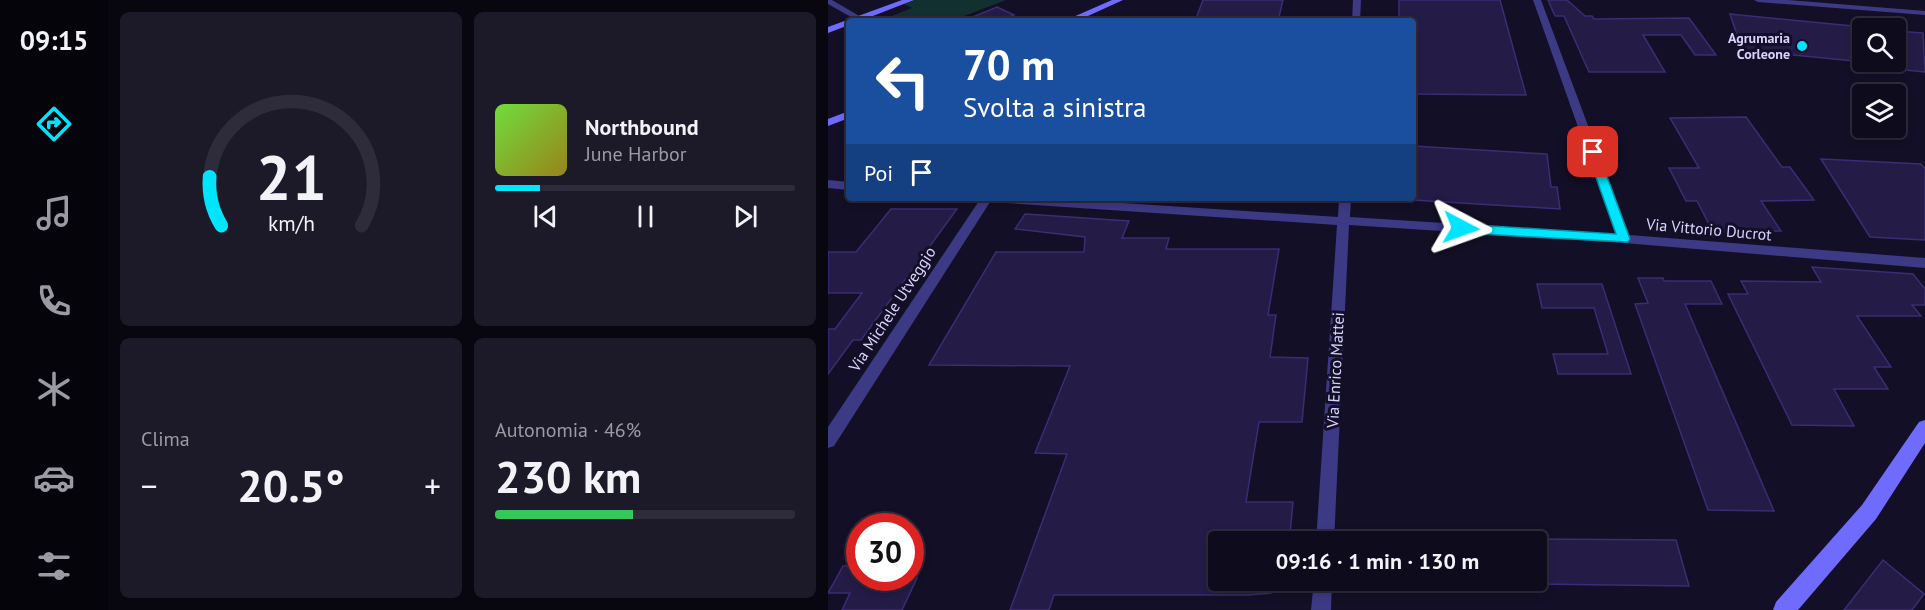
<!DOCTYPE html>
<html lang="it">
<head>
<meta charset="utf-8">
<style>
  body { margin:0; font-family:"PT Sans",sans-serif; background:#1c1929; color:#f1f3f6; height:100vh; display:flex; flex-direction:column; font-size:22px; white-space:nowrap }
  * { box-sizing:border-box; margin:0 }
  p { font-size:20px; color:#9b9ba3 }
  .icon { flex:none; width:33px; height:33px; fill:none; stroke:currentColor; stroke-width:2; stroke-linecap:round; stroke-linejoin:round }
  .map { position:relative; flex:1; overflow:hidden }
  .details { display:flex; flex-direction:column; gap:12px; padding:12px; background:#08060f; width:720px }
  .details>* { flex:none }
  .top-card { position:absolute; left:18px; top:18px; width:570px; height:183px; border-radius:6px; box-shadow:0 3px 9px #0003,0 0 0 2px #2e2b3b; background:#1a4fa0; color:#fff; overflow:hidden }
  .buttons { position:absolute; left:1024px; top:18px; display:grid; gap:12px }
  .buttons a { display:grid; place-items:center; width:54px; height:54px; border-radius:6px; background:#0e0b1c; box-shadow:0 3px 9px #0003,0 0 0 2px #2e2b3b; font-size:30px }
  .speed { position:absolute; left:18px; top:513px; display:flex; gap:12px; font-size:30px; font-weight:700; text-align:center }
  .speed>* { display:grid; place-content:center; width:78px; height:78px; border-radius:50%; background:#0e0b1c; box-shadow:0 3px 9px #0003,0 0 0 2px #2e2b3b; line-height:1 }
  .speed .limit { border:9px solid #d22; background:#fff; color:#111 }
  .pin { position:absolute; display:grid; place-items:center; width:51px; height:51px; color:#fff; margin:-26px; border-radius:12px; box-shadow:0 3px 9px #0006 }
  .me { position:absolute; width:66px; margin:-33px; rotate:94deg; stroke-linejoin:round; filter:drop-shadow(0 0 4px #0008) }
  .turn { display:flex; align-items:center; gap:21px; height:126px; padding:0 18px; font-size:27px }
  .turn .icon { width:78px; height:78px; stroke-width:2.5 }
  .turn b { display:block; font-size:42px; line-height:51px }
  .then { display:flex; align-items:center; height:57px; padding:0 18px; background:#0003; gap:12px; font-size:22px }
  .big { font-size:45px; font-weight:700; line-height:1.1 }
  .details .widget { flex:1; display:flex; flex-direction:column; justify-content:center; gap:9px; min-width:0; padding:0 21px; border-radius:9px; background:#1c1929 }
  .details .dial { align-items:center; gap:0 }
  .dial svg { height:156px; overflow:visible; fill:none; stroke:#2e2b3b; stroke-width:7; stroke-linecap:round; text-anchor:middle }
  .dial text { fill:#f1f3f6; stroke:none }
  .song { display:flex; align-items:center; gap:18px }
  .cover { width:72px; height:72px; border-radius:9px; background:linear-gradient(135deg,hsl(100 70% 55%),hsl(50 70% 35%)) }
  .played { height:6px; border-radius:3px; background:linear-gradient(90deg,#00e5ff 15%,#2e2b3b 15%) }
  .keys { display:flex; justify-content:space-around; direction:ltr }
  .heat { display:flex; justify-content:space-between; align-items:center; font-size:33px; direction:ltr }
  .charge { height:9px; border-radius:4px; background:linear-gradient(90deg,#34c759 46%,#2e2b3b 0) }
  .details .tiles { flex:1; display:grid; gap:12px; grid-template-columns:repeat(2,1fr) }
  .trip { position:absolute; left:380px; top:531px; width:339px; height:60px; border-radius:6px; background:#0e0b1c; box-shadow:0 3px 9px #0003,0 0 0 2px #2e2b3b; font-weight:700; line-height:60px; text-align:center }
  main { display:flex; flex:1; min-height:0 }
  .dock { display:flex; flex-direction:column; width:108px; justify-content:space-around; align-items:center; background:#06040b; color:#9b9ba3 }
  .dock .icon { width:42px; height:42px }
  .dock .current { color:#00e5ff }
  .dock b { font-size:27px; color:#f1f3f6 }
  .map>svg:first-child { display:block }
</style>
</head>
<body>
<main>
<nav class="dock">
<b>09:15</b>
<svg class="icon current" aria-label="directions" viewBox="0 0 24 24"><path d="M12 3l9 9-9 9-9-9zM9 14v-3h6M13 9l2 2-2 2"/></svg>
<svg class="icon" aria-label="music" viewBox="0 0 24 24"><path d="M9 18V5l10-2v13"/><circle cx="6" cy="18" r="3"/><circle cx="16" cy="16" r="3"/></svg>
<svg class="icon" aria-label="phone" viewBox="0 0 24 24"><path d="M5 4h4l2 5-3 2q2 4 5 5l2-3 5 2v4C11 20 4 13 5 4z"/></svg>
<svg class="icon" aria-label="climate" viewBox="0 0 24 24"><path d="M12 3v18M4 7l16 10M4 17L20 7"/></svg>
<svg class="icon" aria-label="car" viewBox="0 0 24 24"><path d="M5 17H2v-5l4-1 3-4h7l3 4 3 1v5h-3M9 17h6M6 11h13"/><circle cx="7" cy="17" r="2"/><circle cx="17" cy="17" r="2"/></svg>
<svg class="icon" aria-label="filters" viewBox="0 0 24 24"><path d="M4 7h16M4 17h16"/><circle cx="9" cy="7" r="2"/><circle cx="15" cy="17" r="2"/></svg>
</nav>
<section class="details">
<div class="tiles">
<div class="widget dial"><svg viewBox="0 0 100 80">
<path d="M14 69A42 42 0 1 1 86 69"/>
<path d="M14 69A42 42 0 0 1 8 44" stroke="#00e5ff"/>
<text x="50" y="56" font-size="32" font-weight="700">21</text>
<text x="50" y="72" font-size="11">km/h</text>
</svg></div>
<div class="widget">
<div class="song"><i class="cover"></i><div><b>Northbound</b><p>June Harbor</p></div></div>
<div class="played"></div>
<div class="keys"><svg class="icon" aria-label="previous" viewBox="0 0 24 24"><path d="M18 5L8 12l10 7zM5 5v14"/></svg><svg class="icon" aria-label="pause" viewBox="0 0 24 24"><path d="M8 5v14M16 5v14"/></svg><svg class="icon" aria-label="next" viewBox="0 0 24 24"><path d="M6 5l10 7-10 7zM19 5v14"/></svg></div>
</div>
<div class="widget"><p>Clima</p>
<div class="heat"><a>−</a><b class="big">20.5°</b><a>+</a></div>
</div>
<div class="widget"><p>Autonomia · 46%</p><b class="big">230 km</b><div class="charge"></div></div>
</div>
</section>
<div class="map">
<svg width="1097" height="610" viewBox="0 0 1097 610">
  <rect width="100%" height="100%" fill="#130f26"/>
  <polygon fill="#12302f" points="86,0 178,0 123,21 61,21 56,19 84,8 76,4"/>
  <g fill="#241b47" stroke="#3b2d73" stroke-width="1.5">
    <polygon points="375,0 455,0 450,21 367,21"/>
    <polygon points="571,0 672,0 698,95 585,94 585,21 571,21"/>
    <polygon points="720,0 739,0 757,16 764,16 766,19 861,18 888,55 867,55 853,35 815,35 837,72 761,72 736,16 727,16"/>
    <polygon points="169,7 186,15 172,21 135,21"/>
    <polygon points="902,14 1035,27 1035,71 1026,61 914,50"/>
    <polygon points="1068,31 1095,33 1097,72 1068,69"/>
    <polygon points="918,117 954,167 962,167 986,200 933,201 953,231 885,232 869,201 858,201 841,168 871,168 842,118"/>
    <polygon points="585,146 719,154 723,187 729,187 732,209 585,200"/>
    <polygon points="993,159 1093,164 1097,169 1097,240 1042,237"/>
    <polygon points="63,209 129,209 33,340 25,340 0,374 0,329 7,329 34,293 0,293 0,252 28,252"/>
    <polygon points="197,214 301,221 294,238 341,238 338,249 451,249 440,315 448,315 442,357 480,358 474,422 431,422 418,502 465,502 462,534 456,534 456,542 390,542 390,580 445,580 443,593 420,595 226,595 221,610 182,610 239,454 207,453 242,366 101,365 168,252 256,252 257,237 187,229"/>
    <polygon points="984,267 1085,274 1097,289 1097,305 1084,305 1093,316 1029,316 1063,367 1046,367 1060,389 1006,389 1026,426 964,425 900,294 920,294 913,281 993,282"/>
    <polygon points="810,278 835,278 836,281 883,281 894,304 857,304 946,511 880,510 807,304 820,303"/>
    <polygon points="709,284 774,284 803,374 730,374 725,354 780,354 766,308 714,308"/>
    <polygon points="708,539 848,540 861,586 708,584"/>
    <polygon points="1055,560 1096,594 1084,610 1016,610"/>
    <polygon points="15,566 32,566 32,578 89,578 74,610 14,610 22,593 0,593"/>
  </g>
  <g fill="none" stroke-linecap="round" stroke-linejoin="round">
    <g fill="#3d3a85" fill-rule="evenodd">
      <polygon points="0,0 4,0 40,21 30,21 0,4"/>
      <polygon points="525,0 533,0 532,21 524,21"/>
      <polygon points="705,0 713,0 801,235 1097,258 1097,268 796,243 521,225 506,542 488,542 509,225 162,202 6,446 0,448 0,427 153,198 218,198 510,217 511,198 523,198 522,217 788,234"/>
      <polygon points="926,0 960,0 1097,11 1097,15 930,2"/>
      <polygon points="0,180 21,182 21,190 0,188"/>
      <polygon points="486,580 504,580 503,610 483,610"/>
    </g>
    <g fill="#6f6bff" fill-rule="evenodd">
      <polygon points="74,0 86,0 32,21 21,21 21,25 0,33 0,27"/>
      <polygon points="284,0 295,0 249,21 236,21"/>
      <polygon points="21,111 21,118 0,126 0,119"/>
      <polygon points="1097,420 1097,443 1048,519 970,610 945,610 948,602 1034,505 1091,422"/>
    </g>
  </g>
  <polygon fill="#00e5ff" stroke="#0095a6" stroke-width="1.5" points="765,149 770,152 802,239 800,242 633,233 627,228 633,224 788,234 759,152"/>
  <circle fill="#00e5ff" stroke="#130f26" stroke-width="2" cx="974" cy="46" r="6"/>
  <g text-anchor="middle" stroke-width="6" stroke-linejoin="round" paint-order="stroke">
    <g font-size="14" font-weight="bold" fill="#d9d4ff" stroke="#130f26" text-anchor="end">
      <text x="962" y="43">Agrumaria<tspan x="962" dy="16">Corleone</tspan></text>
    </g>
    <g font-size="16" fill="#d9d4ff" stroke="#130f26">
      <text transform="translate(881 229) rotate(5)" y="6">Via Vittorio Ducrot</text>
      <text transform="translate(64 309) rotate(-57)" y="6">Via Michele Utveggio</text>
      <text transform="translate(507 370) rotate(-87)" y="6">Via Enrico Mattei</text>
    </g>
  </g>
</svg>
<div class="buttons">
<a><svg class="icon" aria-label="search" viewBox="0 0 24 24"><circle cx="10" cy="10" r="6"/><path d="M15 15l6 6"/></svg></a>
<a><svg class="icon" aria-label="layers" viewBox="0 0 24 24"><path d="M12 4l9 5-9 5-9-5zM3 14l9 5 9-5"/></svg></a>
</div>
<div class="speed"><div class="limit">30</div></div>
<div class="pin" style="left:765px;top:152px;background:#d93025"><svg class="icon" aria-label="arrive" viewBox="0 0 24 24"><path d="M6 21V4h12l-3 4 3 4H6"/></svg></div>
<svg class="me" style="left:633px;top:228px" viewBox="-20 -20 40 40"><path d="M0-17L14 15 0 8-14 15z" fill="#00e5ff" stroke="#fff" stroke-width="4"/></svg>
<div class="trip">09:16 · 1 min · 130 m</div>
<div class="top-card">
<div class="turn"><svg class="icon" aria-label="left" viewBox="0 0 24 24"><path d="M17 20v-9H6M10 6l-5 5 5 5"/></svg><div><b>70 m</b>Svolta a sinistra</div></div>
<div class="then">Poi<svg class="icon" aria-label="arrive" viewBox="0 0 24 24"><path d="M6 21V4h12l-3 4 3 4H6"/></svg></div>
</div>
</div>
</main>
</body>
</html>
